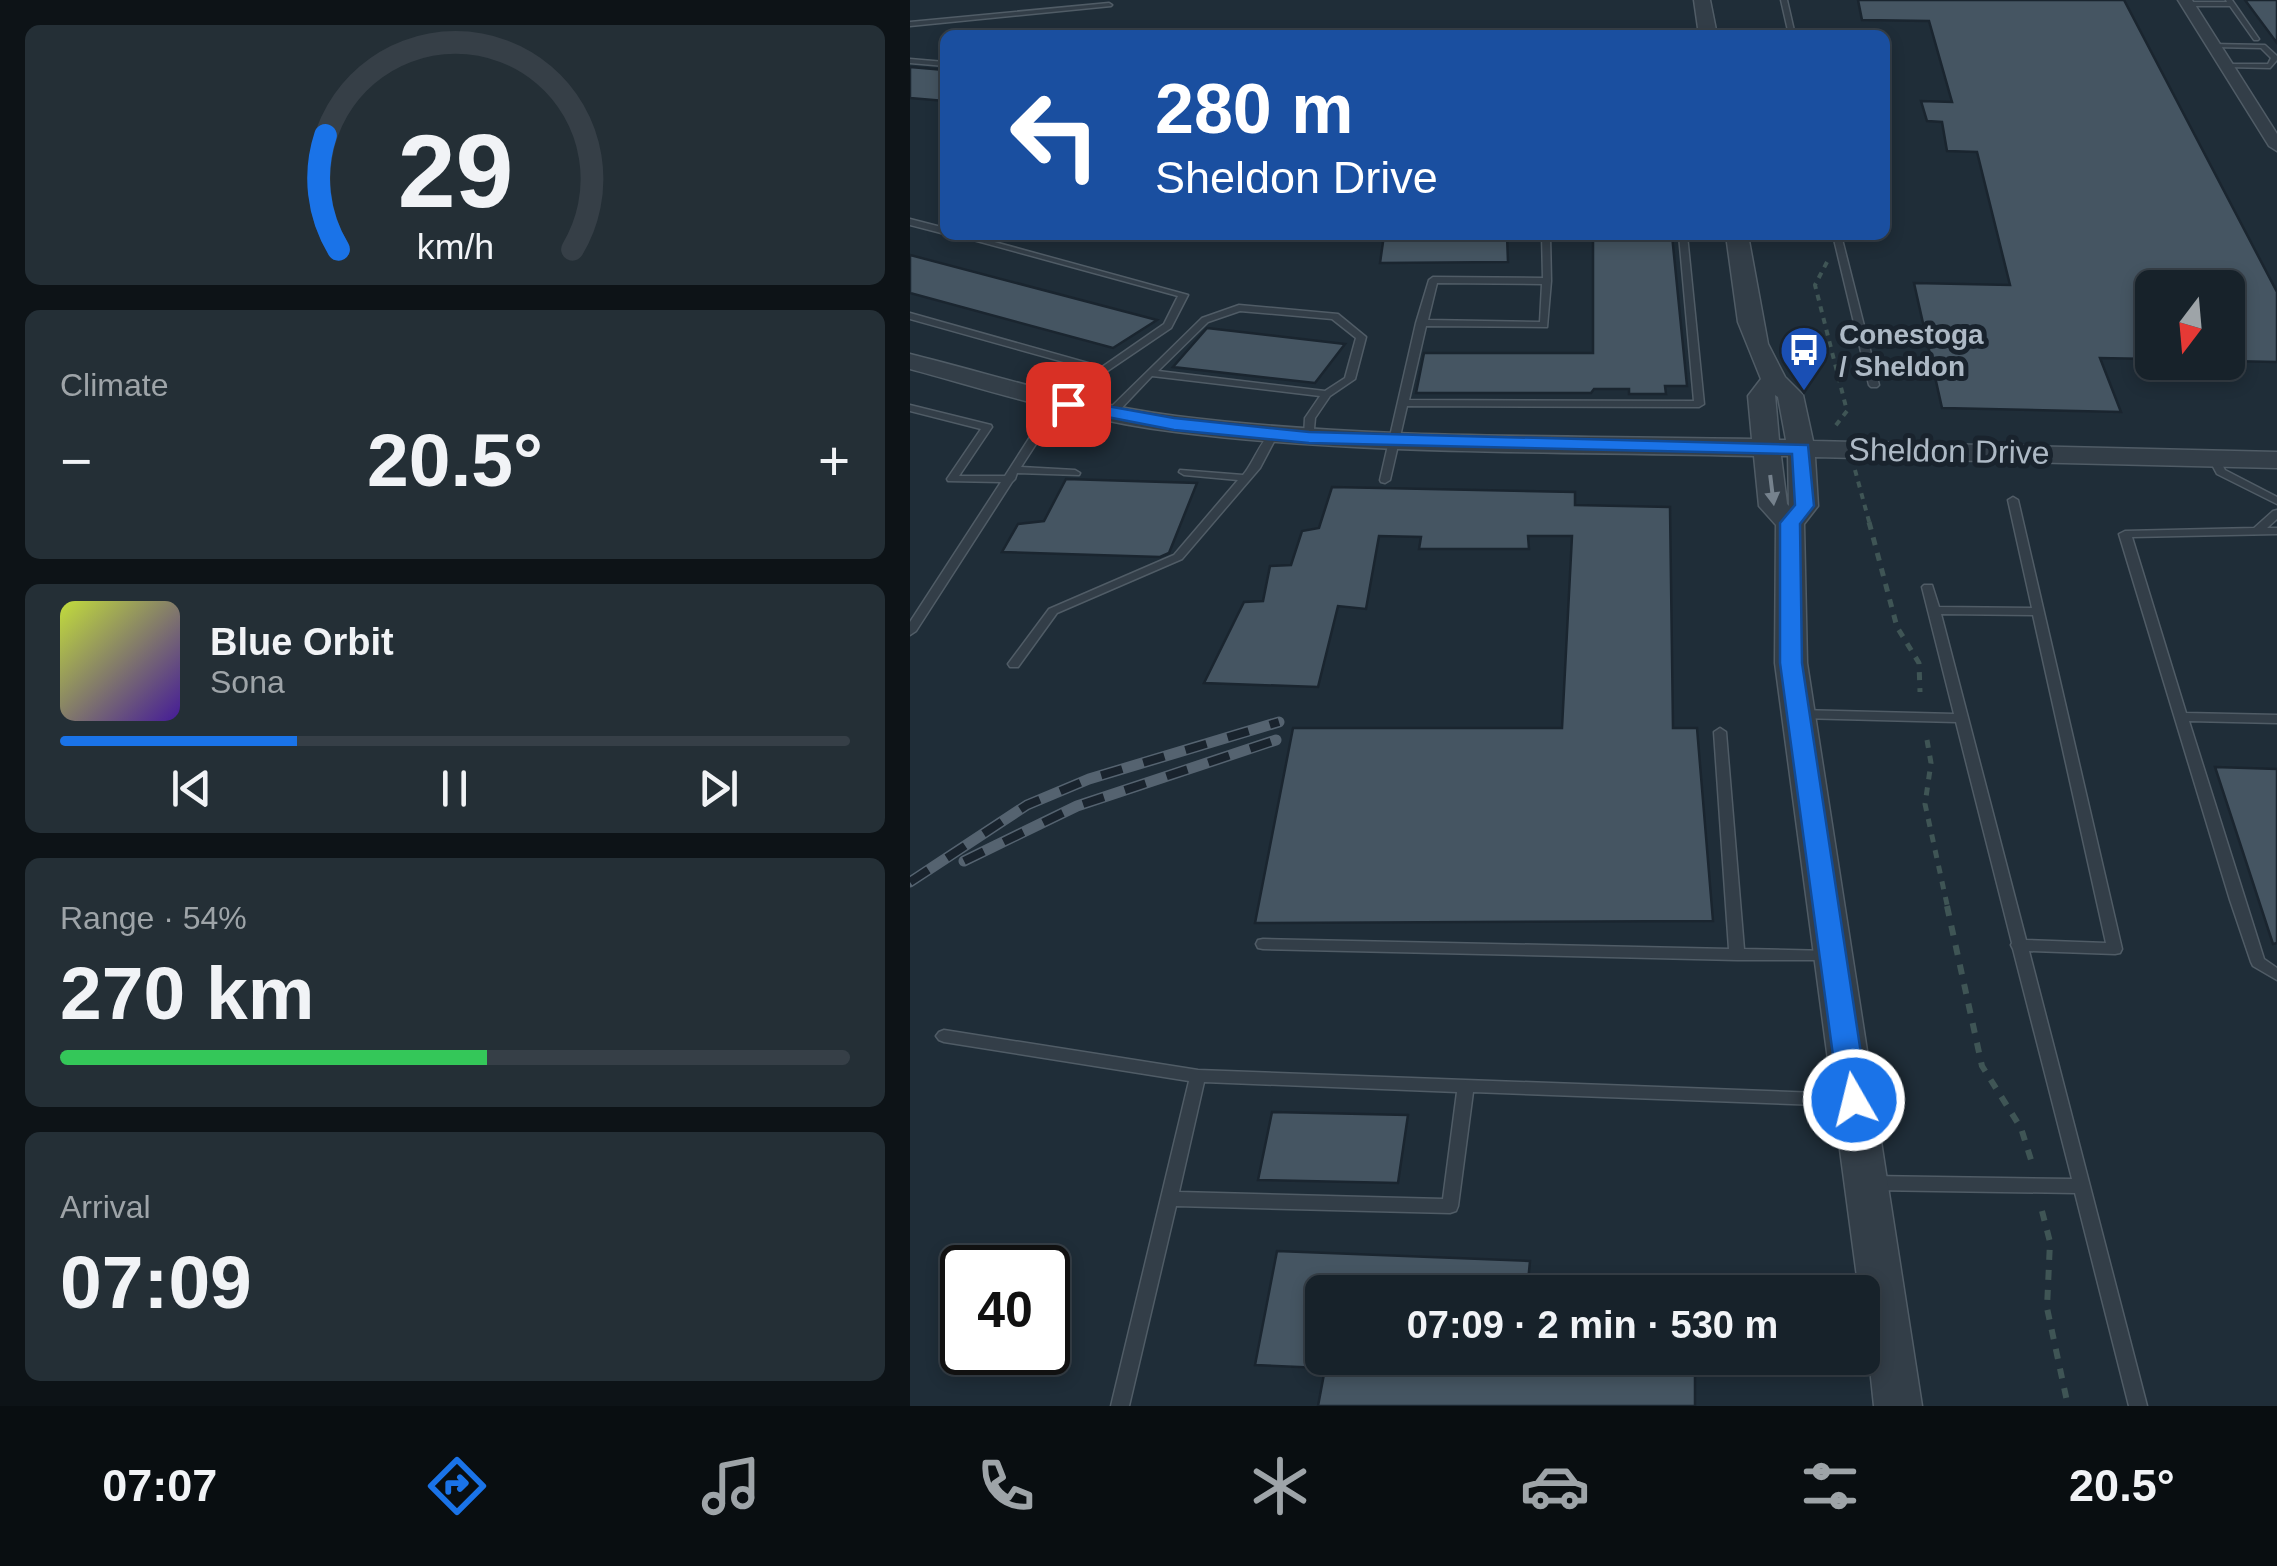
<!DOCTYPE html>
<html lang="en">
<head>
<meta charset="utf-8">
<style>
  body { margin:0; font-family:Helvetica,sans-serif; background:#242f36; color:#f1f3f6; height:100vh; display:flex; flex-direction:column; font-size:38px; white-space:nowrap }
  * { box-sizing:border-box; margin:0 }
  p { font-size:32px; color:#9ea4a8 }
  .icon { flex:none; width:55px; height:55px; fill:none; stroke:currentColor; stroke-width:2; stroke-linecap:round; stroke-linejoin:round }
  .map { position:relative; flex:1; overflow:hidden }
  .drawer { display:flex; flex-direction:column; gap:25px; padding:25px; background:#0d1317; width:910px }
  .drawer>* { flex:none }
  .banner { position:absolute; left:30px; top:30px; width:950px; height:210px; border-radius:15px; box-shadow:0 5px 15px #0003,0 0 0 2px #363f47; background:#1a4fa0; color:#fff; overflow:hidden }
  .needle { width:65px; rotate:196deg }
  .controls { position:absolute; left:1225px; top:270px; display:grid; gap:20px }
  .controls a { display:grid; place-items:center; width:110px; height:110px; border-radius:15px; background:#17222a; box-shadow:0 5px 15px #0003,0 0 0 2px #363f47; font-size:50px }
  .speed { position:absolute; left:30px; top:1245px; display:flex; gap:20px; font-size:50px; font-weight:700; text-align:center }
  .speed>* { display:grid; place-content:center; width:130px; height:130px; border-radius:50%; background:#17222a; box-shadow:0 5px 15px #0003,0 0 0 2px #363f47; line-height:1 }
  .speed .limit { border:5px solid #111; border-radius:15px; background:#fff; color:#111 }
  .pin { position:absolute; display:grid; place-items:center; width:85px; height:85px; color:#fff; margin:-42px; border-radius:20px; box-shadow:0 5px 15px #0006 }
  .me { position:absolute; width:110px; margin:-55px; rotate:352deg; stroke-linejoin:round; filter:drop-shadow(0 0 8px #0008) }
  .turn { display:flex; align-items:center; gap:35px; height:210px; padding:0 50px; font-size:45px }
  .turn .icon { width:130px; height:130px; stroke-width:2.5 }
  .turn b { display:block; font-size:70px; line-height:85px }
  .big { font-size:75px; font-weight:800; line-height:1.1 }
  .drawer .widget { flex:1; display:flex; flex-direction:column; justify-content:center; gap:15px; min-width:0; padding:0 35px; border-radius:15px; background:#242f36 }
  .drawer .dial { align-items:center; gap:0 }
  .dial svg { height:260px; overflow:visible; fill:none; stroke:#363f47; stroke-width:7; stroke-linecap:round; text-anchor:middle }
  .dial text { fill:#f1f3f6; stroke:none }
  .song { display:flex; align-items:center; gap:30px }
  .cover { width:120px; height:120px; border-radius:15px; background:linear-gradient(135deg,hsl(70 70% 55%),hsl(260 70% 35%)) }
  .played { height:10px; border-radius:5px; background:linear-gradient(90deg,#1a73e8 30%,#363f47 30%) }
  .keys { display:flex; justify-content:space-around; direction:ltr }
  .heat { display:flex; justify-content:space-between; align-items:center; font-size:55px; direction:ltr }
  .charge { height:15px; border-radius:8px; background:linear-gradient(90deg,#34c759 54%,#363f47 0) }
  .trip { position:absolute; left:395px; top:1275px; width:575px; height:100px; border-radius:15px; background:#17222a; box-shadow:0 5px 15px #0003,0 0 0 2px #363f47; font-weight:800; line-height:100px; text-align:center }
  .menu { display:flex; height:160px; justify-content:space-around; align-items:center; background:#090e11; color:#9ea4a8 }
  .menu .icon { width:70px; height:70px }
  .menu .selected { color:#1a73e8 }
  .menu b { font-size:45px; color:#f1f3f6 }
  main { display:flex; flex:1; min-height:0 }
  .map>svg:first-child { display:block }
</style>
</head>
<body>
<main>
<section class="drawer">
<div class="widget dial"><svg viewBox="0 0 100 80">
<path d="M14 69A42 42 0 1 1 86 69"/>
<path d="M14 69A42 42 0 0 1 10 34" stroke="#1a73e8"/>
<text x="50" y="56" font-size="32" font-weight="700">29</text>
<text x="50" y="72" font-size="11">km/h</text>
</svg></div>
<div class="widget"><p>Climate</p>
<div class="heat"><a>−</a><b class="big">20.5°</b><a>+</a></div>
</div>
<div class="widget">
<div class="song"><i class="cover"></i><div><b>Blue Orbit</b><p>Sona</p></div></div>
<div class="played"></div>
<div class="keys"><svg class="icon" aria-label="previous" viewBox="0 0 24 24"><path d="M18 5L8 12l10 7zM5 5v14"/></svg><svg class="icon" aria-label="pause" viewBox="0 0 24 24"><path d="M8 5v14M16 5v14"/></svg><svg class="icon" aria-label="next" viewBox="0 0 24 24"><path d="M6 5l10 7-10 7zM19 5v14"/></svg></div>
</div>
<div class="widget"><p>Range · 54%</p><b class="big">270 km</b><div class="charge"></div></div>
<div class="widget"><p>Arrival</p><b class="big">07:09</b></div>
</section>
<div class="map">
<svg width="1367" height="1406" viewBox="0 0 1367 1406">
  <rect width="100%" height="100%" fill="#1f2d38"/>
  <g fill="#455562" stroke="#1a252f" stroke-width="2.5">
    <polygon points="948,0 1214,0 1367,292 1367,362 1318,361 1318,288 1242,288 1242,359 1190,358 1211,412 1032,408 1004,283 1100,285 1067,152 1037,151 1032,122 1017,121 1011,101 1042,102 1019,21 952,20"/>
    <polygon points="1335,0 1367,0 1367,43"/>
    <polygon points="0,67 35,70 35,101 0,98"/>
    <polygon points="474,235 597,235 598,262 470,263"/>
    <polygon points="683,235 762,235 777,386 755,386 756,394 719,394 719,389 684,389 681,393 506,393 514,353 683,353"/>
    <polygon points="0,255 247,320 203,348 0,293"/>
    <polygon points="297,328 435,344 405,383 263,367"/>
    <polygon points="156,479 287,483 259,553 250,557 92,552 108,524 134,521"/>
    <polygon points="422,487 665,492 665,505 760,507 763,728 787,728 803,921 345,923 383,728 652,728 662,536 618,536 619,549 509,549 511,537 469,536 456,609 428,606 408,687 294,683 334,602 353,601 360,566 381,565 392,531 409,528"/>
    <polygon points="1305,767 1367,769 1367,943 1363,944"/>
    <polygon points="362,1112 498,1115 488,1183 348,1180"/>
    <polygon points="367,1251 620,1261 617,1292 412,1292 412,1368 345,1365"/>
    <polygon points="417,1358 785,1358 785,1406 408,1406"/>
  </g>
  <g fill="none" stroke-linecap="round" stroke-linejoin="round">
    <g stroke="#505c66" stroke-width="3">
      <g id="service">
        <polygon points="871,0 877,0 885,35 879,35"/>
        <polygon points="1316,0 1322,0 1349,39 1348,40 1344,40 1320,6 1277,6 1274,4 1277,2 1317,2"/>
        <polygon points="199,3 202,5 201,6 0,26 0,22"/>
        <polygon points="1302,44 1355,45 1367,56 1367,60 1360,68 1315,67 1313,66 1317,64 1358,64 1361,58 1351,48 1304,47 1302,46"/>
        <polygon points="0,59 35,62 35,66 0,63"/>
        <polygon points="0,219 35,228 35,234 0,225"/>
        <polygon points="45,235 59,235 278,295 261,328 196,372 135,430 111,467 165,470 170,473 169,475 107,473 105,479 102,482 6,631 0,635 0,622 91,482 38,481 37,479 71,429 0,411 0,405 81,425 82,427 49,476 95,476 127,426 186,371 0,319 0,313 192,367 254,324 268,296"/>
        <path d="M632,235H640L641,281L637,327L516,326L499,400L784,401L769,235H777L794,404L789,407L497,406L480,480L475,483L471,482L470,480L506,323L519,280L523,277L633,278ZM527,283L632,284L630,322L518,320Z"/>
        <polygon points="923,235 931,235 969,385 967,387 961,387 959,385"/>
        <path d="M329,305L428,314L456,337L445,379L420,396L405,418L403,439H395L394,437L395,418L410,396L242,376L205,415H197V411L292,318ZM330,311L422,319L446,338L435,378L415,391L248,371L298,322Z"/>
        <path d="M363,431L368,434L350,468L272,559L147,613L108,667H100L98,664L139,609L264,555L328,480L274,475L269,472L270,470L333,475C344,462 350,441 363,431Z"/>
        <polygon points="1304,456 1308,457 1315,470 1367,497 1367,504 1307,474 1299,459"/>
        <path d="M1103,497L1108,500L1212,949L1210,953L1205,954L1119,951L1237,1406H1219L1165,1193L961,1190L955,1188L953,1183L955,1178L961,1176L1162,1179L1103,949L1101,945L1102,943L1046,722L889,718L883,714L889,710L1044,714L1012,587L1014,585H1022L1029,607L1122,608L1098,500ZM1031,614L1123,615L1196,943L1116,940Z"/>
        <polygon points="1367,510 1367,519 1357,528 1367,528 1367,534 1222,537 1276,713 1367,715 1367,723 1279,721 1354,959 1367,968 1367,980 1343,966 1341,962 1320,900 1209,534 1215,531 1344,528 1363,511"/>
        <polygon points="810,728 816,732 834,949 920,951 925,952 927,956 925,960 827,960 353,949 348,948 346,944 348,940 353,939 819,949 804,732"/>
        <path d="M34,1030L288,1070L936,1094L942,1096L944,1100L942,1104L936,1106L563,1092L548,1206L546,1211L540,1213L266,1206L219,1406H201L279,1081L34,1042L29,1040L26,1036L29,1032ZM294,1082L547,1092L533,1199L269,1192Z"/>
      </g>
    </g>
    <g stroke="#505c66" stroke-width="3">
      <polygon id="minor" points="1268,0 1282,0 1367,134 1367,151 1359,146"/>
    </g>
    <g stroke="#505c66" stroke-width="3">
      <g id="tertiary">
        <polygon points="784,0 800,0 807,35 789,35"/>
        <path d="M816,235H838L858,344L875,377L893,395L903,441L1367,452V468L905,457L908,506L894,524L897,663L1012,1406H964L952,1292H949L865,663L866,525L849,506L844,456C652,451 457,456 266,432C175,421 88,393 0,369V354C89,376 175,405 266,416C456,440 651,435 842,439L838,396L851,379L828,322ZM865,395L868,397L876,440H869ZM871,456H878L879,506L877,504Z"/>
      </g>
    </g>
    <g stroke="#3f5555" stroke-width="4" stroke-dasharray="6 6" stroke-linecap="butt">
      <polyline points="917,262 905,285 937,411 923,429"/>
      <polyline points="945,470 960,525"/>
    </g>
    <g stroke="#3f5555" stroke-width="5" stroke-dasharray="8 8" stroke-linecap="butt">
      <polyline points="959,522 987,627 1009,663 1010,692"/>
      <polyline points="1017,740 1021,763 1015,804 1038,909"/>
    </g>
    <g stroke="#3f5555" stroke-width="6" stroke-dasharray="10 10" stroke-linecap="butt">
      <polyline points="1037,906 1072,1066 1111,1128 1122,1163"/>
      <polyline points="1132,1211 1140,1242 1137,1308 1158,1406"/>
    </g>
    <use href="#service" fill="#333e48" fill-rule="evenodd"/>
    <use href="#minor" fill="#333e48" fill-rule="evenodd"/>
    <use href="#tertiary" fill="#333e48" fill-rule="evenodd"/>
    <g stroke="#556370" stroke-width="11">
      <g id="rail">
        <polyline points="54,861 167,806 366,740"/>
        <polyline points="0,882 117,805 179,779 369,722"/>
      </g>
    </g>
    <use href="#rail" stroke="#19232d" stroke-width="8" stroke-dasharray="22" stroke-linecap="butt"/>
  </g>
  <defs><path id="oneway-solid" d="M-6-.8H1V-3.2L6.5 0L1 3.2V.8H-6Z" transform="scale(2.5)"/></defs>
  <use fill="#76828d" href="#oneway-solid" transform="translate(862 490) rotate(83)"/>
  <polygon fill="#1a73e8" stroke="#114b97" stroke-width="2.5" points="158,399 264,418 399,432 898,445 904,506 890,524 892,663 958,1100 954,1109 933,1109 929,1100 870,663 870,523 885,505 882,454 399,443 264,430 151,408 151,401"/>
  <defs>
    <g id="bus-pin" transform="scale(2.5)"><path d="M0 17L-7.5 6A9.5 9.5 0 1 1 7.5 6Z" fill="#1a4fb4" stroke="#19232d"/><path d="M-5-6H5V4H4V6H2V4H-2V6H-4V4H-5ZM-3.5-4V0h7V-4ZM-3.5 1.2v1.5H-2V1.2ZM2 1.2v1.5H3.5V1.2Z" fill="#fff"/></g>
  </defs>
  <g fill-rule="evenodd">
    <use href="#bus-pin" x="894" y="350"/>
  </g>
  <g text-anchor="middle" stroke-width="10" stroke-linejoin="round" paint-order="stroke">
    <g font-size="28" font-weight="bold" fill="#adb9c5" stroke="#19232d" text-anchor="start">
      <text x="929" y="344">Conestoga<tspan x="929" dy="32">/ Sheldon</tspan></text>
    </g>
    <g font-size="32" fill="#adb9c5" stroke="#19232d">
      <text transform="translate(1039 451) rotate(1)" y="11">Sheldon Drive</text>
    </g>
  </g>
</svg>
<div class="controls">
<a><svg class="needle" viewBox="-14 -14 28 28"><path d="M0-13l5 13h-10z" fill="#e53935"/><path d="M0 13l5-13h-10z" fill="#9ea4a8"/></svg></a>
</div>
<div class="speed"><div class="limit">40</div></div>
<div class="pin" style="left:158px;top:404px;background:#d93025"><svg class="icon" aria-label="arrive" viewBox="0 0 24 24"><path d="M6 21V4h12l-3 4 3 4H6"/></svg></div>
<svg class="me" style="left:944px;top:1100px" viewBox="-20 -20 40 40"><circle r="17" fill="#1a73e8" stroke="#fff" stroke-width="3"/><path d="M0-11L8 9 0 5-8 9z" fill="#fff"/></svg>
<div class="trip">07:09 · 2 min · 530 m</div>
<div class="banner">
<div class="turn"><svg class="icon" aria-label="left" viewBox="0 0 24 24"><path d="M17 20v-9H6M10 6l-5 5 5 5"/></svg><div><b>280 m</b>Sheldon Drive</div></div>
</div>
</div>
</main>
<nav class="menu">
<b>07:07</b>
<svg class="icon selected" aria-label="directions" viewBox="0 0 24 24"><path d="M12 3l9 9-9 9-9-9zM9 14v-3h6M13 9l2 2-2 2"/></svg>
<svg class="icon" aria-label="music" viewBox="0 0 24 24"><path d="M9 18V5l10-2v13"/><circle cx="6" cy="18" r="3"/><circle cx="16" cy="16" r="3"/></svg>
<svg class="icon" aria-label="phone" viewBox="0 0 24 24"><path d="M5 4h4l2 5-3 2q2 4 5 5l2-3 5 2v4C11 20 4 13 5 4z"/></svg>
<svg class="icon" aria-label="climate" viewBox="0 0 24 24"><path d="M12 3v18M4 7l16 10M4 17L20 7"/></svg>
<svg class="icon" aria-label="car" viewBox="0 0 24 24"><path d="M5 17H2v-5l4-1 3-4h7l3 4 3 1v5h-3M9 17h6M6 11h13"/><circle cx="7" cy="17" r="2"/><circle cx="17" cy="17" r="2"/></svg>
<svg class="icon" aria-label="filters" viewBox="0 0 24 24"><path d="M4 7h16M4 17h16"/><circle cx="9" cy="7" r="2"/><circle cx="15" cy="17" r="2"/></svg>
<b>20.5°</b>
</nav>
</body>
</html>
